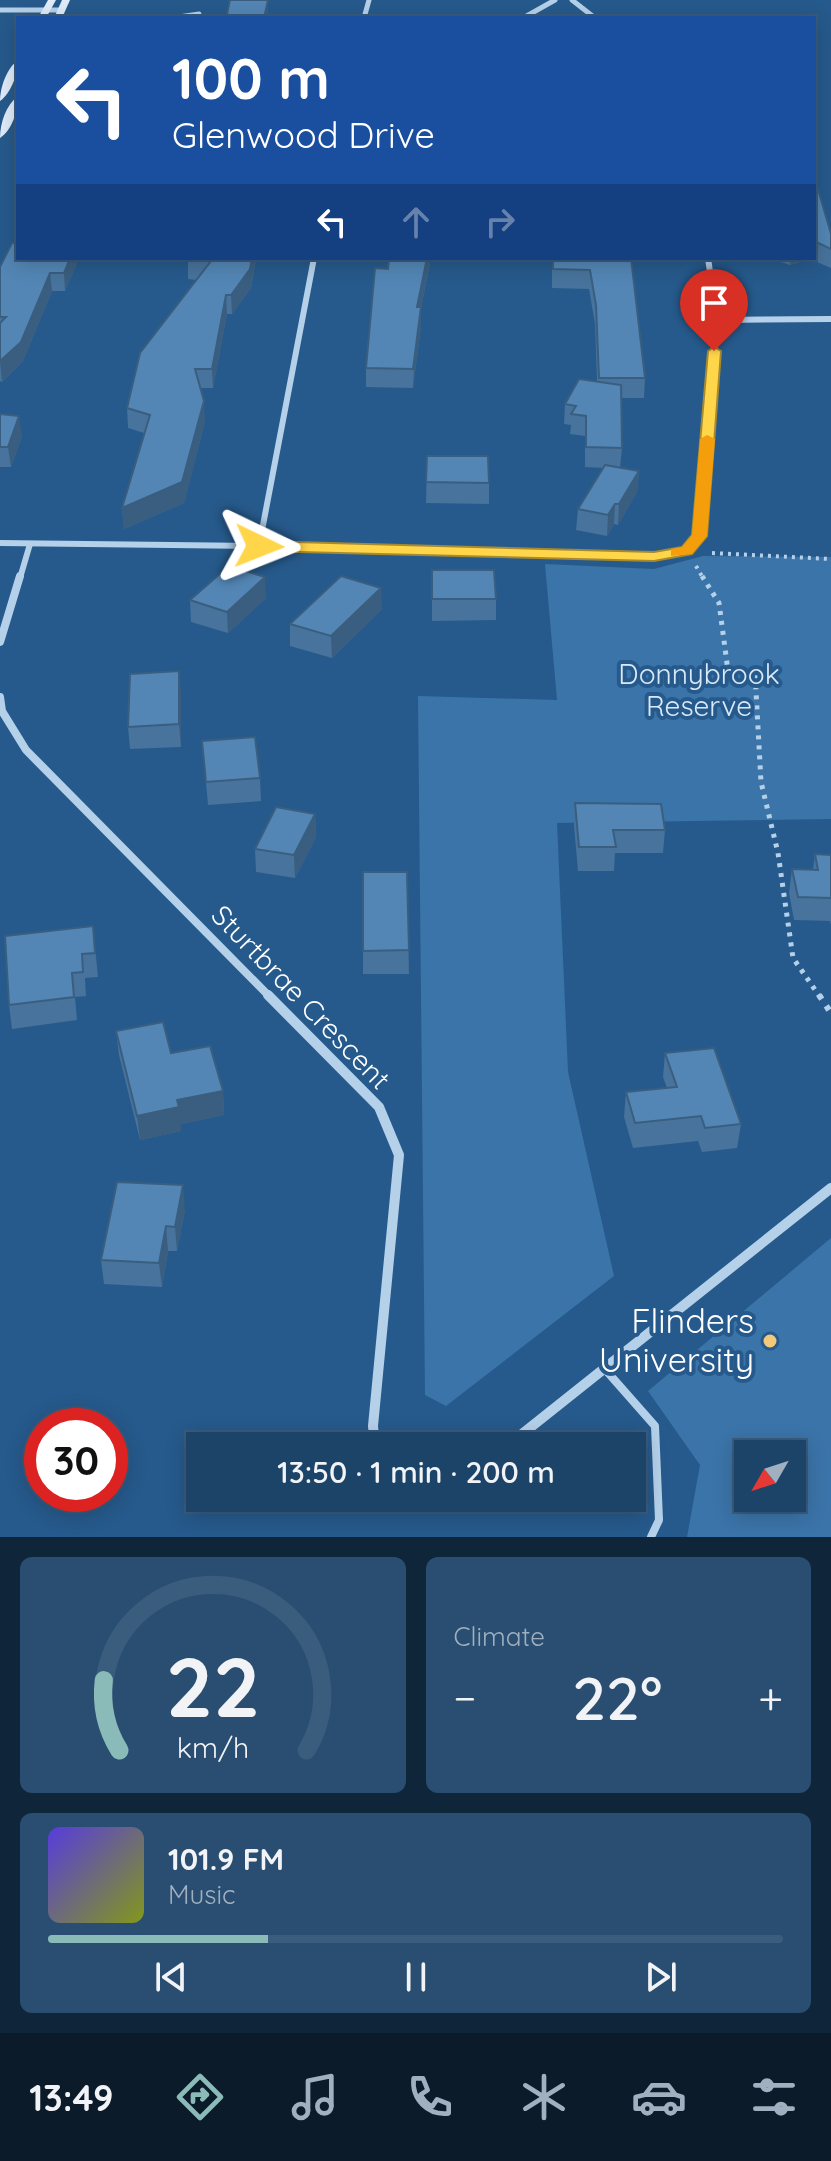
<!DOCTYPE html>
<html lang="en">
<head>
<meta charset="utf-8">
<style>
  body { margin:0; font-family:Quicksand,sans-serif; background:#294e71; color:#f1f3f6; height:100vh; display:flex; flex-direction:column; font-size:30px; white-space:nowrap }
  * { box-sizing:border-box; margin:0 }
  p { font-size:26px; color:#a0b0c0 }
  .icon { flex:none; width:44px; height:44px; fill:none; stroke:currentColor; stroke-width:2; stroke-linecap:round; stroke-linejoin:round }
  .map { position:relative; height:1537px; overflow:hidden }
  .drawer { display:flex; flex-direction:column; gap:20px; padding:20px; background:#0f253a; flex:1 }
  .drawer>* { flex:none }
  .banner { position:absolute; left:16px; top:16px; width:800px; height:244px; border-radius:0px; box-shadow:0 4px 20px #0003,0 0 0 2px #3a5c7d; background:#1a4fa0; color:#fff; overflow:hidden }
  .needle { width:52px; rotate:231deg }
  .tools { position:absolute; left:734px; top:1440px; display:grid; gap:16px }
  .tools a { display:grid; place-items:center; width:72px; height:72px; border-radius:0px; background:#1c4469; box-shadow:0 4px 20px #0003,0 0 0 2px #3a5c7d; font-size:40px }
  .speed { position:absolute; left:24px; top:1408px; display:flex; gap:16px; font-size:40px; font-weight:700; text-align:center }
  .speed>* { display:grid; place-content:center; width:104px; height:104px; border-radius:50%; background:#1c4469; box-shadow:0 4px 20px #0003,0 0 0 2px #3a5c7d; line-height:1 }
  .speed .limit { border:12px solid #d22; background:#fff; color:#111 }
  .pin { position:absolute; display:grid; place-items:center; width:68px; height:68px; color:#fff; margin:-82px -34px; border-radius:50% 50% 50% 0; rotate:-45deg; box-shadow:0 0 8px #0007 }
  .pin .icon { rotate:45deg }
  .me { position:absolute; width:88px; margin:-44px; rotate:92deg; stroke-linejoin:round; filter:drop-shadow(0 0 6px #0008) }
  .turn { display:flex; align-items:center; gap:28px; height:168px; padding:0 24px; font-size:36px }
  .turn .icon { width:104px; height:104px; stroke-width:2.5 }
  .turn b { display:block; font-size:56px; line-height:68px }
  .lanes { display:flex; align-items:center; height:76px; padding:0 24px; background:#0003; justify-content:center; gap:40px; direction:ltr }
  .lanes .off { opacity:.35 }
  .big { font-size:60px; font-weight:600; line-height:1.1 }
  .drawer .widget { flex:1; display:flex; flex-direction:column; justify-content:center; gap:12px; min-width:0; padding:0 28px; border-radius:12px; background:#294e71 }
  .drawer .dial { align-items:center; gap:0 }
  .dial svg { height:208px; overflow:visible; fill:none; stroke:#3a5c7d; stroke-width:7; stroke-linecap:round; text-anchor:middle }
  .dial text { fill:#f1f3f6; stroke:none }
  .song { display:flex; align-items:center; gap:24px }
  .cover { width:96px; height:96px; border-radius:12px; background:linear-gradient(135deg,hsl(250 70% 55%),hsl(70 70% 35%)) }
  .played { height:8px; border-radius:4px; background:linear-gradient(90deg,#8bbbb9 30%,#3a5c7d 30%) }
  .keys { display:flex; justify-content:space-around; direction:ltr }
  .heat { display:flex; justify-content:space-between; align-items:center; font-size:44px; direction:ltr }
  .drawer .tiles { flex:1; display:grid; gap:20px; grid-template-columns:1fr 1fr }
  .widget:last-child { grid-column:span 2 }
  .trip { position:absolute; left:186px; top:1432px; width:460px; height:80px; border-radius:0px; background:#1c4469; box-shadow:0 4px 20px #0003,0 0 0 2px #3a5c7d; font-weight:600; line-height:80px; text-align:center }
  .tabs { display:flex; height:128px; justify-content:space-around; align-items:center; background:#0b1b2a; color:#a0b0c0 }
  .tabs .icon { width:56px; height:56px }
  .tabs .active { color:#8bbbb9 }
  .tabs b { font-size:36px; color:#f1f3f6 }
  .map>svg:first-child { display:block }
</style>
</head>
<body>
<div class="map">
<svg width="831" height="1537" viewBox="0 0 831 1537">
  <rect width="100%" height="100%" fill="#265a8c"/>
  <g fill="#3b74a9" fill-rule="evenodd">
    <polygon points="703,556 831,557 831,819 557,823 568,1072 614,1276 446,1406 425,1395 418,696 557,700 545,564 654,569"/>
    <path d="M831,1238V1537H687L700,1465L648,1391ZM748,1454H792V1498H748Z"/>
  </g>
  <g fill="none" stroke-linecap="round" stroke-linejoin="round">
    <g stroke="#b5d1ea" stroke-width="4" stroke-dasharray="3 5" stroke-linecap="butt">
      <polyline points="712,553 831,559"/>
      <polyline points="696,566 703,578"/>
    </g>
    <polyline stroke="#b5d1ea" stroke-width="5" stroke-dasharray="4 6" stroke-linecap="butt" points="702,576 719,603 728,671 755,673 761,782 778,853 793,958 820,997"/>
    <polyline stroke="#b5d1ea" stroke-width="6" stroke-dasharray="5 8" stroke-linecap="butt" points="819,995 831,1013"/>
    <polyline stroke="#b5d1ea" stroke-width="8" points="603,1367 655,1426 659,1520 651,1537"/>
    <g stroke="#b5d1ea" stroke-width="5">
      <polyline points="572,0 595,18"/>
      <polyline points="0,10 60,10"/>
      <polyline points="172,18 199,14"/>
      <polyline points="364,18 369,0"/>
      <polyline points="523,18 555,0"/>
    </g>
    <g stroke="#b5d1ea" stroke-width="6">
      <polyline points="717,320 831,319"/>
      <polyline points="0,543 259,546 654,557 687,551 699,536 717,320 708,258"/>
      <polyline points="259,546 314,258"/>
      <polyline points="20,578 30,544"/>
    </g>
    <g stroke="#b5d1ea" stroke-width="8">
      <polyline points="0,642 20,576"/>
      <polyline points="0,697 2,711 26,750 270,997"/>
    </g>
    <g stroke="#b5d1ea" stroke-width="10">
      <polyline points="268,995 379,1107 399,1155 373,1426 375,1446"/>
      <polyline points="507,1446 831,1188"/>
    </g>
    <g fill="#e0ecf9" fill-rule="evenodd">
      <polygon points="48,0 56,0 46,18 38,18"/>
      <polygon points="62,0 70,0 62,18 54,18"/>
      <path d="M18,60C18,74 11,93 0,101C0,87 7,68 18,60Z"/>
      <path d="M18,96C18,111 12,130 0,138C0,123 6,105 18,96Z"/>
    </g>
  </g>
  <g fill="#47739c">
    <polygon points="814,188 831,234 831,268 810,259 790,265 769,258 814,258"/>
    <polygon points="188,258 256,258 256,259 251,288 232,314 227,314 213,388 200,388 205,421 184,503 124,529 122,508 144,433 128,428 127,408 196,280 188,279"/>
    <polygon points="389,258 431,258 421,308 421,326 413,388 366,387 366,368"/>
    <polygon points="552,258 631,258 645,378 644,398 621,398 622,448 620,468 639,471 637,492 618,525 614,524 607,536 576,530 578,509 604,468 585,467 585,436 570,434 571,425 564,424 565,404 597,381 595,324 589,289 552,288"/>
    <polygon points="77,263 65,291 52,291 23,361 2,382 0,381 0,267"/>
    <polygon points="0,414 22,436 11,467 0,467"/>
    <polygon points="427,456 489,483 489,504 426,503"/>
    <polygon points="432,570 496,599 496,620 432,621"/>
    <polygon points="266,598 228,633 191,622 190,600"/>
    <polygon points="382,609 332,658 290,646 290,624"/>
    <polygon points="181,694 181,747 130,749 128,727"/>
    <polygon points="202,741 260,778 261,801 208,805"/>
    <polygon points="575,803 665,830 663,853 615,853 614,871 578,871 574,826"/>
    <polygon points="315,814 316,837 295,878 256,872 255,849"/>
    <polygon points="815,854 831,855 831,925 830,921 794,920 789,893 792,869 813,870"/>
    <polygon points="407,872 409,974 363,974 363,951"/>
    <polygon points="93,926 98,977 85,978 86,996 75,997 77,1020 12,1029 9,1005"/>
    <polygon points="116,1031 171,1053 223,1091 224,1115 181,1124 181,1131 140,1140 119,1055"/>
    <polygon points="665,1053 741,1124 737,1148 702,1152 698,1141 633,1148 624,1117 626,1092 667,1088 663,1077"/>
    <polygon points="185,1210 177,1251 168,1251 162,1287 104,1284 101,1260"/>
  </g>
  <g fill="#3a5e7f">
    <polygon points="268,0 268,18 264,18"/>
    <polygon points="70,258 77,258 77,263 65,291 64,273"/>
    <polygon points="252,258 256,258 251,288 232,314 231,295"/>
    <polygon points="427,258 431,258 421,308 421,326 413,388 417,307"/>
    <polygon points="791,258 810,258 790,265"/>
    <polygon points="50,273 52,291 23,361 2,382 0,361"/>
    <polygon points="226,295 227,314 213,388 212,369"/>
    <polygon points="204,401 205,421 184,503 124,529 122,508"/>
    <polygon points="19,416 22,436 11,467 8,447"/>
    <polygon points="639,471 637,492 618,525 619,504"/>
    <polygon points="615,504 614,524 607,536 608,515"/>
    <polygon points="265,577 266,598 228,633 227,612"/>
    <polygon points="381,588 382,609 332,658 331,636"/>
    <polygon points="179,671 181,694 181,747 179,724"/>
    <polygon points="315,814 316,837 295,878 294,855"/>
    <polygon points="223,1091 224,1115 181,1124 181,1131 140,1140 137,1116 177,1100"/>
    <polygon points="183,1185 185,1210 177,1251 175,1227"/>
    <polygon points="166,1226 168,1251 162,1287 159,1263"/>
  </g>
  <g fill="#5386b5" stroke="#3a5e7f" stroke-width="2">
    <polygon points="230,0 268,0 264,18 226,18"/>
    <polygon points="814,188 818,189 831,234 831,249 814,241"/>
    <polygon points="12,243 18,243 18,258 70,258 64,273 50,273 21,342 0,361 0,323 6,317 0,317 0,267"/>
    <polygon points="188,258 252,258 250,269 231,295 226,295 212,369 195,369 204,401 182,482 122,508 150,415 127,408 140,353 211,261 187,261"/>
    <polygon points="389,258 427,258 417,307 421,307 413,369 366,368 375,268 388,269"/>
    <polygon points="553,258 631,258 645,378 599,378 596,305 590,270 553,269"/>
    <polygon points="579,379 621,385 622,448 586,447 586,416 571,414 576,406 565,404"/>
    <polygon points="0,414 19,416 8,447 0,447"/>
    <polygon points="427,456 488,456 489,483 426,482"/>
    <polygon points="605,465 639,471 619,504 615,504 608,515 578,509"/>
    <polygon points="229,566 265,577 227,612 190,600"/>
    <polygon points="432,570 494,570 496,599 432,599"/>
    <polygon points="341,576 381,588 331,636 290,624"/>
    <polygon points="179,671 179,724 128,727 130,674"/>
    <polygon points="255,737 260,778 206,782 202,741"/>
    <polygon points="575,803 661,804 665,830 613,830 616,847 579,847"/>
    <polygon points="276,807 315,814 294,855 255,849"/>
    <polygon points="815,854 831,855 831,898 798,897 792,869 818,870"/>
    <polygon points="363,872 407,872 409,950 363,951"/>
    <polygon points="93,926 95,953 82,954 83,972 72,973 74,997 9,1005 5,936"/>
    <polygon points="163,1022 171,1053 210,1046 223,1091 177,1100 179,1107 137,1116 116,1031"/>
    <polygon points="714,1048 741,1124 705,1128 701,1116 635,1123 626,1092 677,1087 665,1053"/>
    <polygon points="117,1182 183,1185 175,1227 166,1226 159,1263 101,1260"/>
  </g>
  <polygon fill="#ffd54a" stroke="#a68a30" stroke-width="2" points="714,347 721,351 707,536 692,554 654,561 259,551 251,546 259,541 654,552 682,547 692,535 708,351"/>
  <polygon fill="#f59e0b" points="707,435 715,439 707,536 692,554 671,556 671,549 682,547 692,535 700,439"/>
  <circle fill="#f3c87a" stroke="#265a8c" stroke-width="3" cx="770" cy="1341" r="8"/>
  <g text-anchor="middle" stroke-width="8" stroke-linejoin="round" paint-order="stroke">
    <g font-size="28" fill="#d9e9f8" stroke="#265a8c">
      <text x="699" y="684">Donnybrook<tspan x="699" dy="32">Reserve</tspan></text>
    </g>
    <g font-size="28" fill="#fff" stroke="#265a8c">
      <text transform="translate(301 997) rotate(46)" y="10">Sturtbrae Crescent</text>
    </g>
    <g font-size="34" fill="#fff" stroke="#265a8c" text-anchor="end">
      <text x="754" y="1333">Flinders<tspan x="754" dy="39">University</tspan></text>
    </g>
  </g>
</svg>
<div class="tools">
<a><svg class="needle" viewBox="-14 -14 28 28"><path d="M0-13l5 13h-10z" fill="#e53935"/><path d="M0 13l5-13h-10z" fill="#a0b0c0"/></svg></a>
</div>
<div class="speed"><div class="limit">30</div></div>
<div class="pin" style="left:714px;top:351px;background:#d93025"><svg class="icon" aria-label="arrive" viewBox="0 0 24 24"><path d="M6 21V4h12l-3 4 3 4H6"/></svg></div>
<svg class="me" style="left:259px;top:546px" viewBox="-20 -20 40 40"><path d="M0-17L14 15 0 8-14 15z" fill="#ffd54a" stroke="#fff" stroke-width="4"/></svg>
<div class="trip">13:50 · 1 min · 200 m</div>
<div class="banner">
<div class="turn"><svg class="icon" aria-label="left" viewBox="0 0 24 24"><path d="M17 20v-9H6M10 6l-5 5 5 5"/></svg><div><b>100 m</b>Glenwood Drive</div></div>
<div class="lanes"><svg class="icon" aria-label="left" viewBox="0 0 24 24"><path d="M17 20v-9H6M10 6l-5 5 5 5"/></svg><svg class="icon off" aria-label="ahead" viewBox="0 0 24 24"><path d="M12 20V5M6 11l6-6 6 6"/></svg><svg class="icon off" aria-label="right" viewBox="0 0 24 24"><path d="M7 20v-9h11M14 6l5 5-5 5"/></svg></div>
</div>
</div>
<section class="drawer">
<div class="tiles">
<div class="widget dial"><svg viewBox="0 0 100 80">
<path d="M14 69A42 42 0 1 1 86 69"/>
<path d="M14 69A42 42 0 0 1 8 42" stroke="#8bbbb9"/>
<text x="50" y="56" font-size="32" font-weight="700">22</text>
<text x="50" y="72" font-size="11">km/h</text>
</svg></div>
<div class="widget"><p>Climate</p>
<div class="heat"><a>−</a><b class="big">22°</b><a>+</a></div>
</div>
<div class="widget">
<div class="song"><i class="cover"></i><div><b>101.9 FM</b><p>Music</p></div></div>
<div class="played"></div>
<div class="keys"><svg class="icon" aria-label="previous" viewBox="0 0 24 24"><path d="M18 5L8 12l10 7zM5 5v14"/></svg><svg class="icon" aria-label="pause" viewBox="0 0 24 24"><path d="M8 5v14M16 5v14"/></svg><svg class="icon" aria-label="next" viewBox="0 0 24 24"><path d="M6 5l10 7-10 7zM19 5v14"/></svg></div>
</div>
</div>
</section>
<nav class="tabs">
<b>13:49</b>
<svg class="icon active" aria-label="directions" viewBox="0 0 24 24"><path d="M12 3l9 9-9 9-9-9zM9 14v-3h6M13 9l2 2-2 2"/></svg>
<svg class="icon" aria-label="music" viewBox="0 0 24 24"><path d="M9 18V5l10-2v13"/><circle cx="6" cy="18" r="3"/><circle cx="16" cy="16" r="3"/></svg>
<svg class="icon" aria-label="phone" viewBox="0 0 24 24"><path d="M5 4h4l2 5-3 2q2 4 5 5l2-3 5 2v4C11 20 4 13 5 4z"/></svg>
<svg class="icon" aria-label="climate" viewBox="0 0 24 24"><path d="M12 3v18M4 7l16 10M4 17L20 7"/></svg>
<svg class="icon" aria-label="car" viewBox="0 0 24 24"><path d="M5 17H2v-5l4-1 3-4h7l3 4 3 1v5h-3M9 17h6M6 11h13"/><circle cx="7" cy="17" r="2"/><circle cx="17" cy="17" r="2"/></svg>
<svg class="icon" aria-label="filters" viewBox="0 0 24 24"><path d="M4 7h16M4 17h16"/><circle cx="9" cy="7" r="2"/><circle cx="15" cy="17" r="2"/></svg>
</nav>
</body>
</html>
